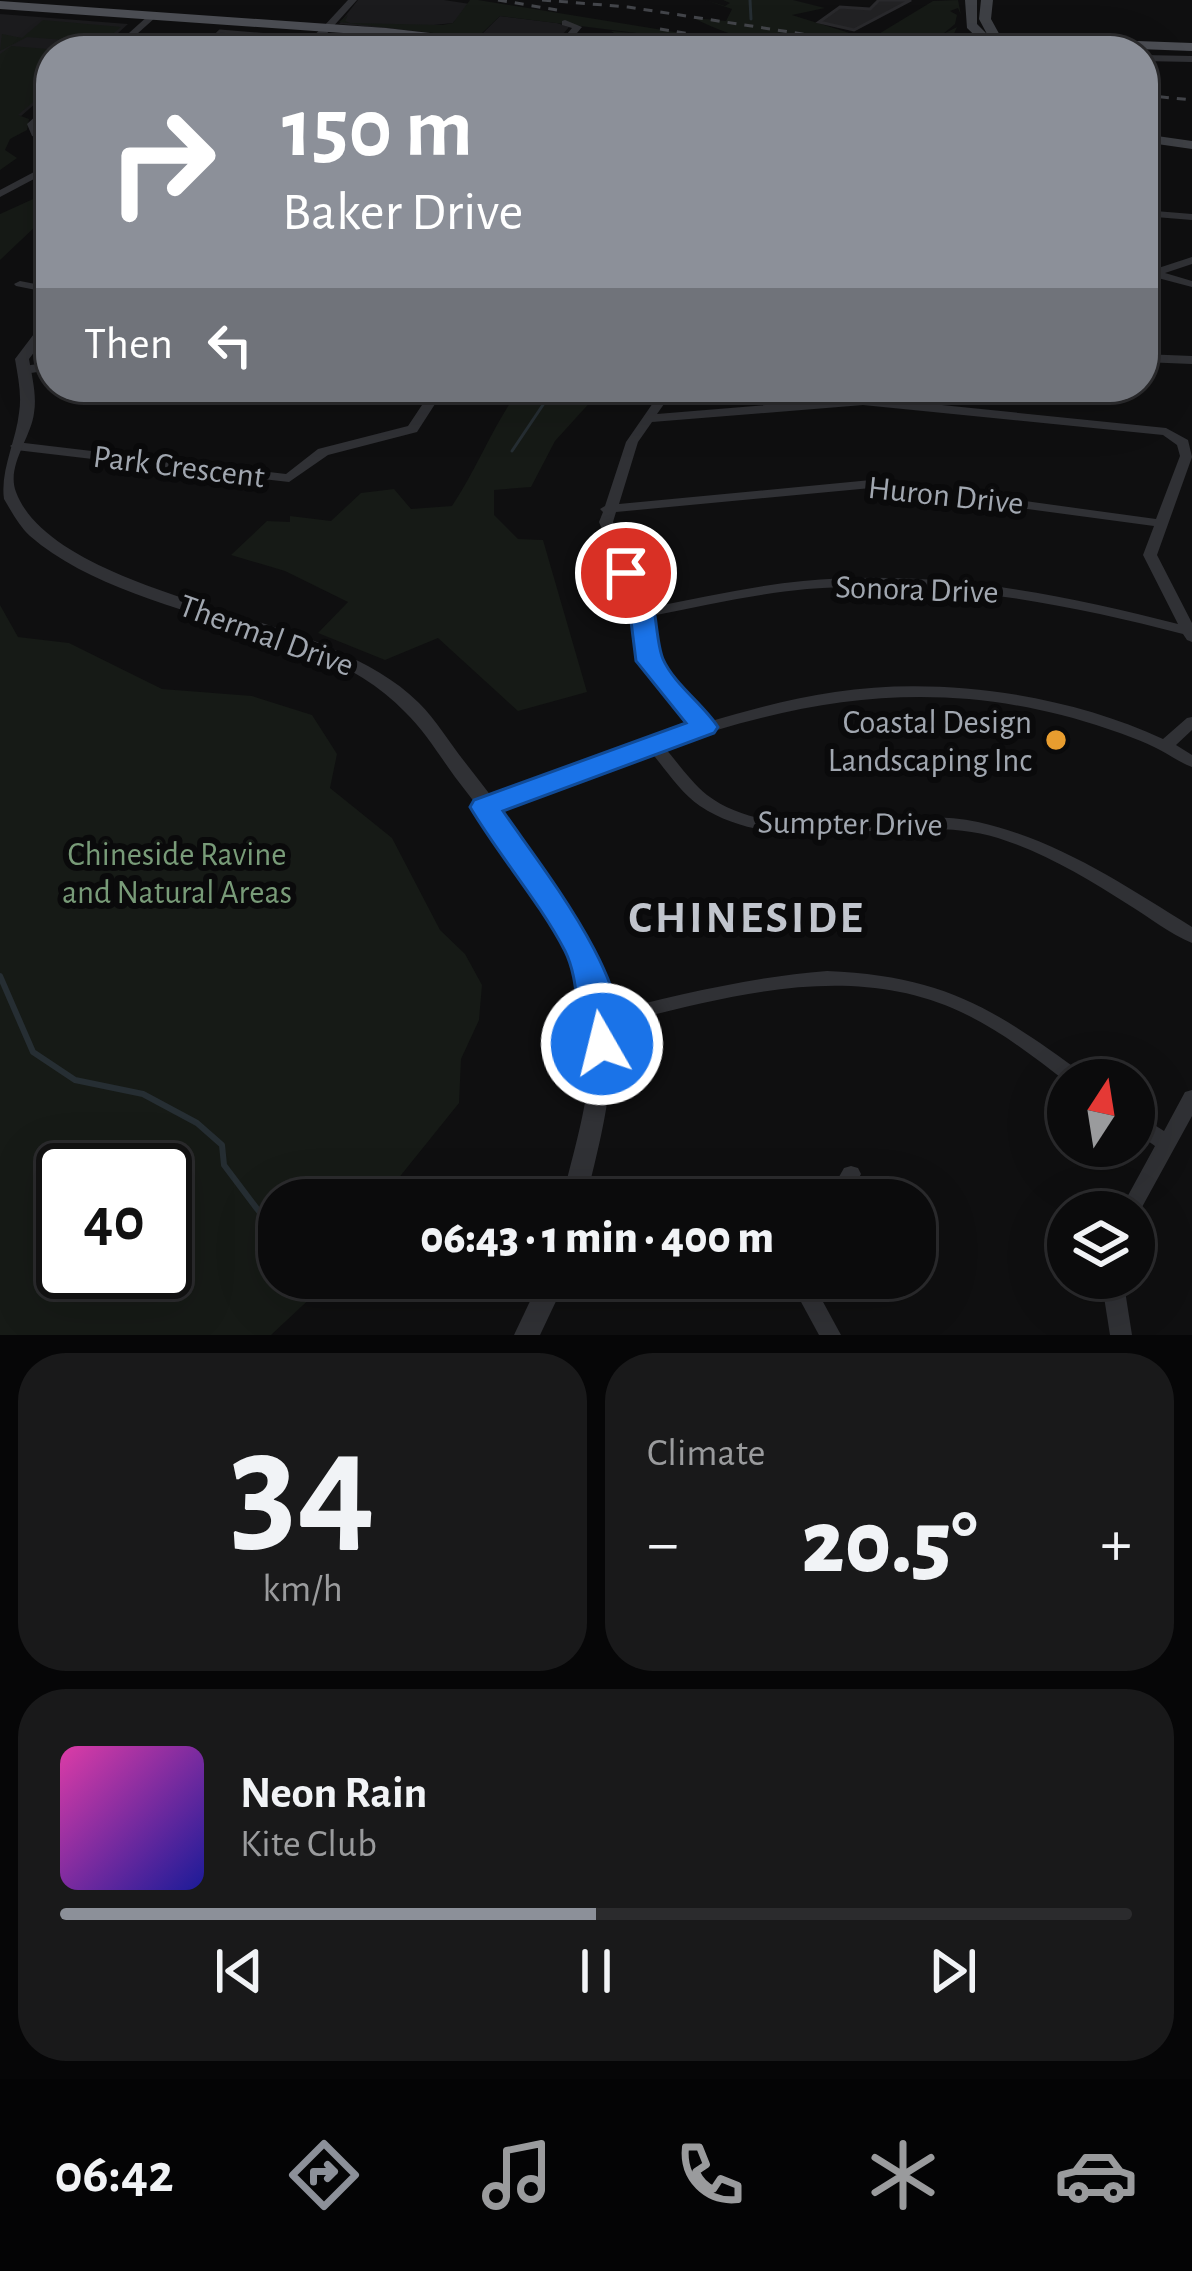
<!DOCTYPE html>
<html lang="en">
<head>
<meta charset="utf-8">
<style>
  body { margin:0; font-family:"Alegreya Sans",sans-serif; background:#19191a; color:#f1f3f6; height:100vh; display:flex; flex-direction:column; font-size:45px; white-space:nowrap }
  * { box-sizing:border-box; margin:0 }
  p { font-size:39px; color:#9a9b9d }
  .icon { flex:none; width:66px; height:66px; fill:none; stroke:currentColor; stroke-width:2; stroke-linecap:round; stroke-linejoin:round }
  .map { position:relative; height:1335px; overflow:hidden }
  .drawer { display:flex; flex-direction:column; gap:18px; padding:18px; background:#060607; flex:1 }
  .drawer>* { flex:none }
  .guide { position:absolute; left:36px; top:36px; width:1122px; height:366px; border-radius:48px; box-shadow:0 12px 48px #0002,0 0 0 3px #2b2b2d; background:#8c9099; color:#fff; overflow:hidden }
  .needle { width:78px; rotate:12deg }
  .buttons { position:absolute; left:1047px; top:1059px; display:grid; gap:24px }
  .buttons a { display:grid; place-items:center; width:108px; height:108px; border-radius:50%; background:#0b0b0c; box-shadow:0 12px 48px #0002,0 0 0 3px #2b2b2d; font-size:60px }
  .speed { position:absolute; left:36px; top:1143px; display:flex; gap:24px; font-size:60px; font-weight:700; text-align:center }
  .speed>* { display:grid; place-content:center; width:156px; height:156px; border-radius:50%; background:#0b0b0c; box-shadow:0 12px 48px #0002,0 0 0 3px #2b2b2d; line-height:1 }
  .speed .limit { border:6px solid #111; border-radius:18px; background:#fff; color:#111 }
  .pin { position:absolute; display:grid; place-items:center; width:102px; height:102px; color:#fff; margin:-51px; border:6px solid #fff; border-radius:50%; box-shadow:0 3px 12px #0007 }
  .me { position:absolute; width:132px; margin:-66px; rotate:352deg; stroke-linejoin:round; filter:drop-shadow(0 0 9px #0008) }
  .turn { display:flex; align-items:center; gap:42px; height:252px; padding:0 48px; font-size:54px }
  .turn .icon { width:156px; height:156px; stroke-width:2.5 }
  .turn b { display:block; font-size:84px; line-height:102px }
  .then { display:flex; align-items:center; height:114px; padding:0 48px; background:#0003; gap:24px; font-size:45px }
  .big { font-size:90px; font-weight:800; line-height:1.1 }
  .drawer .tile { flex:1; display:flex; flex-direction:column; justify-content:center; gap:18px; min-width:0; padding:0 42px; border-radius:48px; background:#19191a }
  .drawer .dial { align-items:center; gap:0 }
  .dial b { font-size:156px; line-height:1 }
  .song { display:flex; align-items:center; gap:36px }
  .cover { width:144px; height:144px; border-radius:18px; background:linear-gradient(135deg,hsl(320 70% 55%),hsl(240 70% 35%)) }
  .played { height:12px; border-radius:6px; background:linear-gradient(90deg,#8c9099 50%,#2b2b2d 50%) }
  .keys { display:flex; justify-content:space-around; direction:ltr }
  .heat { display:flex; justify-content:space-between; align-items:center; font-size:66px; direction:ltr }
  .drawer .tiles { flex:1; display:grid; gap:18px; grid-template-columns:1fr 1fr }
  .tile:last-child { grid-column:span 2 }
  .trip { position:absolute; left:258px; top:1179px; width:678px; height:120px; border-radius:48px; background:#0b0b0c; box-shadow:0 12px 48px #0002,0 0 0 3px #2b2b2d; font-weight:800; line-height:120px; text-align:center }
  .tab-bar { display:flex; height:192px; justify-content:space-around; align-items:center; background:#040405; color:#9a9b9d }
  .tab-bar .icon { width:84px; height:84px }
  .tab-bar .on { color:#8c9099 }
  .tab-bar b { font-size:54px; color:#f1f3f6 }
  .map>svg:first-child { display:block }
</style>
</head>
<body>
<div class="map">
<svg width="1192" height="1335" viewBox="0 0 1192 1335">
  <rect width="100%" height="100%" fill="#0f0f10"/>
  <g fill="#1b1b1d">
    <polygon points="358,0 444,0 470,4 453,23 425,26 427,32 339,24"/>
    <polygon points="0,14 128,24 98,51 51,51 51,90 21,116 0,114"/>
    <polygon points="500,16 557,23 569,27 552,47 478,38"/>
  </g>
  <g fill="#161a16" fill-rule="evenodd">
    <polygon points="470,0 478,0 792,51 724,51 705,44 709,51 697,51 701,45 676,41 670,51 668,51 670,38 658,51 649,51 659,40 634,36 623,47 612,47 619,51 604,51 617,35 611,31 644,34 500,16 480,35 552,44 561,40 552,47 339,22 348,15 345,21 350,23 442,25 453,23"/>
    <path d="M705,0L725,6L730,3L723,0H793L825,8L792,15L856,35L866,33L857,47L876,51C817,53 747,47 694,18L726,21L732,9Z"/>
    <path d="M958,0L961,15L958,8L950,11L957,15L955,24L943,34L957,27L952,38L958,39C944,47 931,46 916,43L923,39L877,35L933,1Z"/>
    <polygon points="43,20 121,27 102,43 27,37 0,51 2,34 22,38"/>
    <polygon points="11,46 72,51 51,51 51,87 18,115 29,119 27,130 10,139 5,150 17,158 0,170 0,54"/>
    <polygon points="51,191 51,220 39,223 0,260 0,214"/>
    <path d="M521,387H604L555,441L531,487L494,490V515L518,539L543,540L587,692L518,711L438,638L385,660L318,633L348,602L285,571L231,555L267,521L290,522V516L331,521L361,493L394,489L411,509L452,506C478,467 493,425 521,387Z"/>
    <path d="M0,605L18,637L69,643L162,689L252,696L312,715L337,754L330,788L392,838L440,930L465,954L482,985L479,1020L461,1059L459,1103L381,1200H279V1278H332L271,1335H0ZM165,1170V1272H63V1170Z"/>
  </g>
  <g fill="none" stroke-linecap="round" stroke-linejoin="round">
    <g stroke="#262e33" stroke-width="3">
      <polyline points="750,0 751,19"/>
      <polyline points="512,451 555,387"/>
    </g>
    <polyline stroke="#262e33" stroke-width="6" points="0,976 33,1052 75,1080 143,1094 197,1123 222,1145 224,1165 279,1238"/>
  </g>
  <g fill="#222224" stroke="#29292c" stroke-width="3">
    <polygon points="879,0 911,0 854,30 819,22 840,7 870,9"/>
    <polygon points="220,31 270,35 240,51 199,51"/>
  </g>
  <g fill="none" stroke-linecap="round" stroke-linejoin="round">
    <g fill="#303135" fill-rule="evenodd">
      <polygon points="348,0 357,0 330,30 324,30 324,26"/>
      <polygon points="149,15 156,17 118,51 109,51"/>
      <polygon points="565,20 582,27 562,51 553,51 572,28 562,25 562,21"/>
      <polygon points="1003,46 1006,47 1007,51 999,51"/>
      <polygon points="1143,55 1192,56 1192,62 1143,61"/>
      <polygon points="51,102 51,110 37,124 39,132 51,137 51,143 32,136 27,124"/>
      <polygon points="51,163 51,170 0,197 0,190"/>
      <polygon points="1143,210 1192,214 1192,220 1143,216"/>
      <polygon points="1192,257 1192,264 1165,273 1192,281 1192,287 1154,277 1143,280 1143,273"/>
      <polygon points="20,281 51,287 51,293 16,286 14,284"/>
      <polygon points="1143,354 1192,356 1192,364 1143,362"/>
      <polygon points="51,362 51,370 24,374 18,370 24,366"/>
      <polygon points="434,387 446,387 417,432 328,455 289,482 16,450 10,446 16,442 286,474 318,449 408,426"/>
      <path d="M664,387H676L657,414L863,397L1166,428L1188,440L1192,457L1157,555L1192,623V642L1187,640L1183,634C1060,602 935,579 807,589C754,594 702,606 651,616L657,660L708,722C750,710 792,698 835,692C940,676 1066,694 1163,739L1187,718L1192,717V730L1176,745L1192,755V767C1181,763 1171,756 1160,750C1143,741 1126,735 1108,729C952,676 817,694 664,747C678,763 691,782 707,795C780,850 894,803 978,822C1058,840 1124,885 1192,927V943C1170,934 1149,917 1129,905C1088,879 1045,853 998,838C903,809 786,863 700,806C680,792 666,770 651,752L490,811H478L476,807L478,803L694,725L643,661L636,613L599,522L603,512L600,509L605,506L626,442ZM863,405L1163,435L1177,445L1180,456L1156,519L871,480L619,504L638,442L652,422ZM871,488L1154,526L1143,555L1178,624C1055,592 930,569 803,581C751,586 699,598 648,608L613,522L616,512Z"/>
      <path d="M827,971C944,976 993,1008 1085,1075L1088,1080H1068V1083C1034,1057 1000,1030 961,1012C845,958 716,1000 600,1028L593,1026L591,1021L593,1016L600,1014C675,996 749,977 827,971Z"/>
      <polygon points="1192,1090 1192,1116 1136,1218 1134,1219 1134,1212 1119,1212 1155,1146 1134,1131 1134,1112 1164,1131 1185,1092"/>
      <polygon points="851,1166 858,1168 861,1174 847,1200 826,1200 844,1168"/>
      <polygon points="788,1278 810,1278 841,1335 819,1335"/>
      <polygon points="1101,1278 1123,1278 1132,1335 1110,1335"/>
    </g>
    <g fill="#303135" fill-rule="evenodd">
      <polygon points="323,26 332,28 311,51 300,51"/>
      <path d="M51,317V330L29,359C32,377 37,395 34,413C31,438 6,466 16,492C49,580 255,611 335,650C366,664 395,679 419,703C436,720 449,742 464,761C518,831 599,930 609,1021C617,1083 600,1140 586,1200H562C576,1139 599,1076 586,1013C568,923 509,847 455,777C439,755 424,730 405,712C380,686 348,667 314,653C227,618 101,598 30,536C20,527 11,511 4,499C0,471 16,441 19,413C22,395 18,377 15,359L46,318Z"/>
      <polygon points="541,1278 567,1278 540,1335 514,1335"/>
    </g>
    <g fill="#3e4045" fill-rule="evenodd">
      <polygon points="965,0 977,0 977,24 987,34 979,19 981,0 993,0 991,19 1002,39 996,43 1002,51 991,51 967,28"/>
      <polygon points="1143,134 1192,141 1192,149 1143,142"/>
    </g>
    <g fill="#4c4e54" fill-rule="evenodd">
      <polygon points="0,1 386,28 553,47 560,51 516,51 386,36 0,9"/>
      <polygon points="1028,37 1192,43 1192,51 1028,45 919,51 926,47"/>
    </g>
    <g stroke="#43454a" stroke-width="3" stroke-dasharray="9 8" stroke-linecap="butt">
      <polyline points="498,0 557,10"/>
      <polyline points="542,0 628,7 861,43"/>
      <polyline points="660,29 796,51"/>
      <polyline points="1143,95 1192,100"/>
    </g>
  </g>
  <path fill="#1a73e8" stroke="#114b97" stroke-width="3" d="M626,565C661,575 652,633 663,659C674,684 703,704 718,727L714,733L503,811C536,860 645,994 614,1053H589C574,1023 581,983 565,951C539,901 499,856 470,807L474,800L686,723L636,661L630,613L613,573Z"/>
  <circle fill="#e89d2f" stroke="#0a0a0b" stroke-width="4.5" cx="1056" cy="740" r="12"/>
  <g text-anchor="middle" stroke-width="12" stroke-linejoin="round" paint-order="stroke">
    <g font-size="33" fill="#a1a7b0" stroke="#0a0a0b">
      <text transform="translate(179 465) rotate(7)" y="12">Park Crescent</text>
      <text transform="translate(946 494) rotate(6)" y="12">Huron Drive</text>
      <text transform="translate(917 588) rotate(2)" y="12">Sonora Drive</text>
      <text transform="translate(267 634) rotate(20)" y="12">Thermal Drive</text>
      <text transform="translate(850 822) rotate(1)" y="12">Sumpter Drive</text>
    </g>
    <g font-size="33" fill="#a1a7b0" stroke="#0a0a0b" text-anchor="end">
      <text x="1032" y="733">Coastal Design<tspan x="1032" dy="38">Landscaping Inc</tspan></text>
    </g>
    <g font-size="33" fill="#789b78" stroke="#0a0a0b">
      <text x="177" y="865">Chineside Ravine<tspan x="177" dy="38">and Natural Areas</tspan></text>
    </g>
    <g font-size="45" font-weight="bold" letter-spacing="3" fill="#c1c5cd" stroke="#0a0a0b">
      <text x="747" y="932">CHINESIDE</text>
    </g>
  </g>
</svg>
<div class="buttons">
<a><svg class="needle" viewBox="-14 -14 28 28"><path d="M0-13l5 13h-10z" fill="#e53935"/><path d="M0 13l5-13h-10z" fill="#9a9b9d"/></svg></a>
<a><svg class="icon" aria-label="layers" viewBox="0 0 24 24"><path d="M12 4l9 5-9 5-9-5zM3 14l9 5 9-5"/></svg></a>
</div>
<div class="speed"><div class="limit">40</div></div>
<div class="pin" style="left:626px;top:573px;background:#d93025"><svg class="icon" aria-label="arrive" viewBox="0 0 24 24"><path d="M6 21V4h12l-3 4 3 4H6"/></svg></div>
<svg class="me" style="left:602px;top:1044px" viewBox="-20 -20 40 40"><circle r="17" fill="#1a73e8" stroke="#fff" stroke-width="3"/><path d="M0-11L8 9 0 5-8 9z" fill="#fff"/></svg>
<div class="trip">06:43 · 1 min · 400 m</div>
<div class="guide">
<div class="turn"><svg class="icon" aria-label="right" viewBox="0 0 24 24"><path d="M7 20v-9h11M14 6l5 5-5 5"/></svg><div><b>150 m</b>Baker Drive</div></div>
<div class="then">Then<svg class="icon" aria-label="left" viewBox="0 0 24 24"><path d="M17 20v-9H6M10 6l-5 5 5 5"/></svg></div>
</div>
</div>
<section class="drawer">
<div class="tiles">
<div class="tile dial"><b>34</b><p>km/h</p></div>
<div class="tile"><p>Climate</p>
<div class="heat"><a>−</a><b class="big">20.5°</b><a>+</a></div>
</div>
<div class="tile">
<div class="song"><i class="cover"></i><div><b>Neon Rain</b><p>Kite Club</p></div></div>
<div class="played"></div>
<div class="keys"><svg class="icon" aria-label="previous" viewBox="0 0 24 24"><path d="M18 5L8 12l10 7zM5 5v14"/></svg><svg class="icon" aria-label="pause" viewBox="0 0 24 24"><path d="M8 5v14M16 5v14"/></svg><svg class="icon" aria-label="next" viewBox="0 0 24 24"><path d="M6 5l10 7-10 7zM19 5v14"/></svg></div>
</div>
</div>
</section>
<nav class="tab-bar">
<b>06:42</b>
<svg class="icon on" aria-label="directions" viewBox="0 0 24 24"><path d="M12 3l9 9-9 9-9-9zM9 14v-3h6M13 9l2 2-2 2"/></svg>
<svg class="icon" aria-label="music" viewBox="0 0 24 24"><path d="M9 18V5l10-2v13"/><circle cx="6" cy="18" r="3"/><circle cx="16" cy="16" r="3"/></svg>
<svg class="icon" aria-label="phone" viewBox="0 0 24 24"><path d="M5 4h4l2 5-3 2q2 4 5 5l2-3 5 2v4C11 20 4 13 5 4z"/></svg>
<svg class="icon" aria-label="climate" viewBox="0 0 24 24"><path d="M12 3v18M4 7l16 10M4 17L20 7"/></svg>
<svg class="icon" aria-label="car" viewBox="0 0 24 24"><path d="M5 17H2v-5l4-1 3-4h7l3 4 3 1v5h-3M9 17h6M6 11h13"/><circle cx="7" cy="17" r="2"/><circle cx="17" cy="17" r="2"/></svg>
</nav>
</body>
</html>
